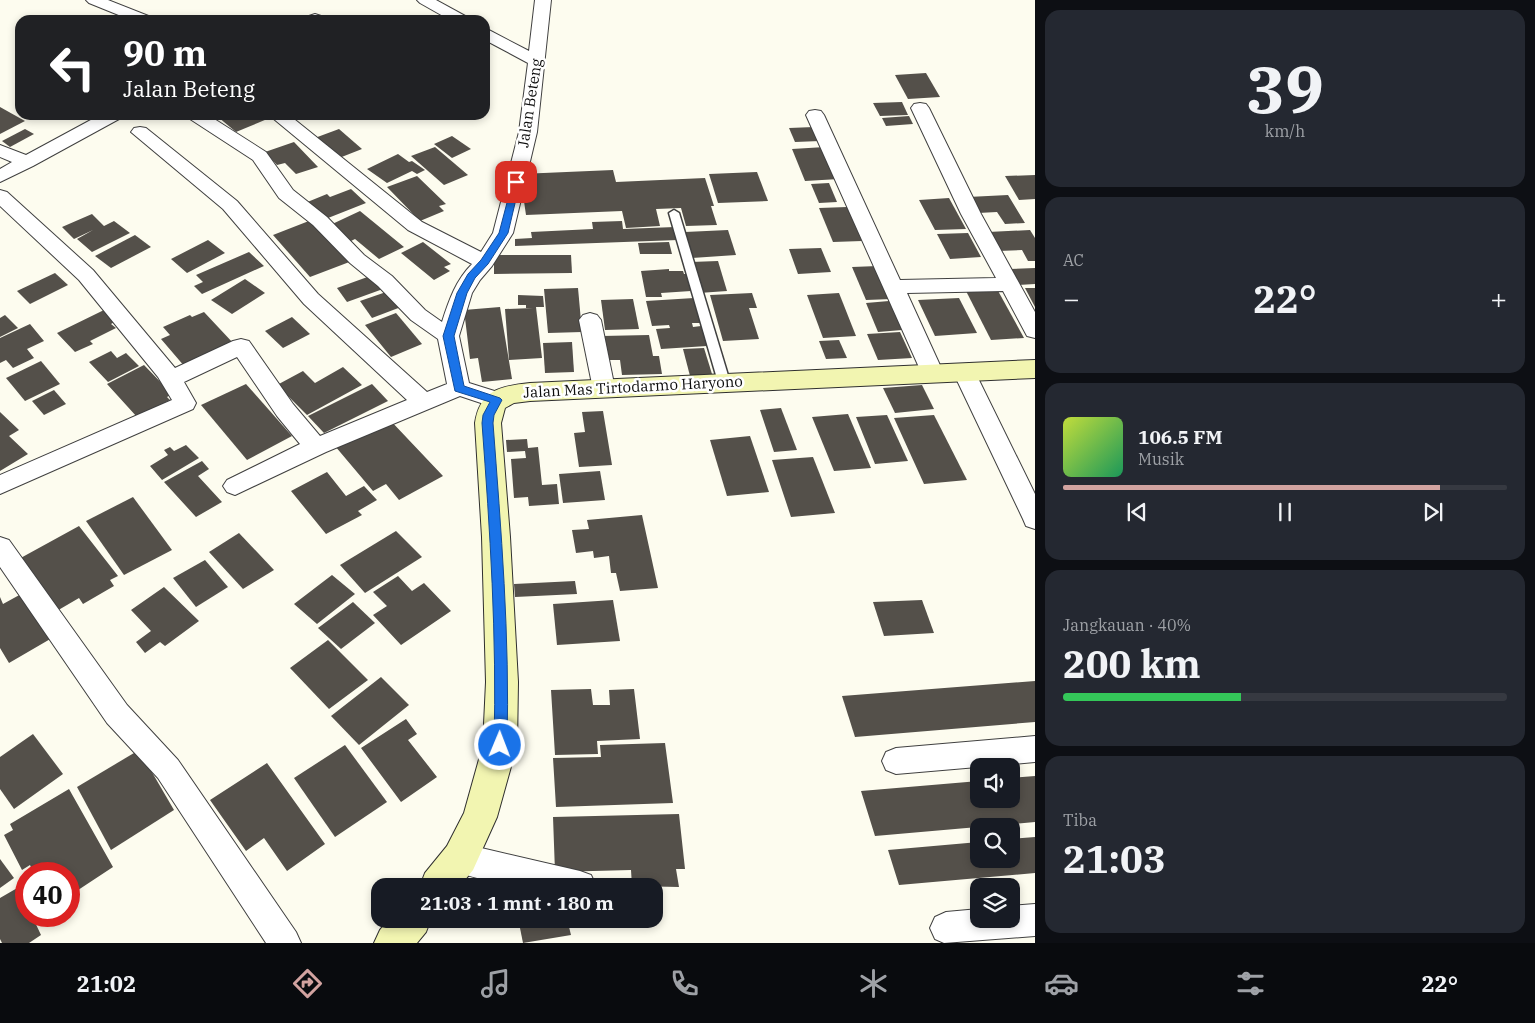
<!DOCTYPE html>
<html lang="id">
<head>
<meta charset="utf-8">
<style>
  body { margin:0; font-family:"IBM Plex Serif",serif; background:#242831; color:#f1f3f6; height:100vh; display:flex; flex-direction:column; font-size:19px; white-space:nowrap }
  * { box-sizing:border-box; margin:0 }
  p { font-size:16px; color:#9ea1a6 }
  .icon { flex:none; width:28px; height:28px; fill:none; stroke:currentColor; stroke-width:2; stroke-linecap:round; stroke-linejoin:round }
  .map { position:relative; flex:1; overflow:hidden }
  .sheet { display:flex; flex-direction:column; gap:10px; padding:10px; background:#0d0f14; width:500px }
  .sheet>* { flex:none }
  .guide { position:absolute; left:15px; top:15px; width:475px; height:105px; border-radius:15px; box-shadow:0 2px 8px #0003; background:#202124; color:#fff; overflow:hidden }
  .fabs { position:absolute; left:970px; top:758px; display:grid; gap:10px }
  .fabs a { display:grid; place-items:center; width:50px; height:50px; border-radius:10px; background:#171b24; box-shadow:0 2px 8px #0003; font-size:25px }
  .speed { position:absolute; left:15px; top:862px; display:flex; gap:10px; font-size:25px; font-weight:700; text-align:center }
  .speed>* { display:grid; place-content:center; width:65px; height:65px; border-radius:50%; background:#171b24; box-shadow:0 2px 8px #0003; line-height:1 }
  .speed .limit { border:8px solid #d22; background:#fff; color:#111 }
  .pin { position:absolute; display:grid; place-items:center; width:42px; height:42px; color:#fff; margin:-21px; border-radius:10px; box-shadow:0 2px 8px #0006 }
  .me { position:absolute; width:55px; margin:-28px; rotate:1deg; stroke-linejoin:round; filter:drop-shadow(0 0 4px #0008) }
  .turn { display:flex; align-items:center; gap:18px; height:105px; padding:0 25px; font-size:22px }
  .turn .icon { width:65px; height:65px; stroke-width:2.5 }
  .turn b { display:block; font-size:35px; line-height:42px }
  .big { font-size:38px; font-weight:700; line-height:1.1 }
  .sheet .card { flex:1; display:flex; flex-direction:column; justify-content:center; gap:8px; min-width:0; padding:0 18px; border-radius:15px; background:#242831 }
  .sheet .dial { align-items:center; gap:0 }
  .dial b { font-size:65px; line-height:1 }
  .song { display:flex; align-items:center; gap:15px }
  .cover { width:60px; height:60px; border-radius:8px; background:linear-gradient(135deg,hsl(70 70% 55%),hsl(150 70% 35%)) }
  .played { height:5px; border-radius:2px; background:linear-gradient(90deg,#d2a3a0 85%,#363941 85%) }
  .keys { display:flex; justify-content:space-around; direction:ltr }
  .heat { display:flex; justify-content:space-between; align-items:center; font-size:28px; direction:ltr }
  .charge { height:8px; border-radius:4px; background:linear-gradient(90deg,#34c759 40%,#363941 0) }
  .trip { position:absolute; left:371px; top:878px; width:292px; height:50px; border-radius:15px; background:#171b24; box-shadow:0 2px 8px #0003; font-weight:700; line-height:50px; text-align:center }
  .tabs { display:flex; height:80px; justify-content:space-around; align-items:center; background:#090b0e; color:#9ea1a6 }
  .tabs .icon { width:35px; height:35px }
  .tabs .current { color:#d2a3a0 }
  .tabs b { font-size:22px; color:#f1f3f6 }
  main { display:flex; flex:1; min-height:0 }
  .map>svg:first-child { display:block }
</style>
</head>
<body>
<main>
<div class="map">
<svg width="1035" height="943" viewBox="0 0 1035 943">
  <rect width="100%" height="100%" fill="#fdfcef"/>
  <g fill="#54504a">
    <polygon points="926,73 940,97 908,99 895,75"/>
    <polygon points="902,102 908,115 880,116 873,103"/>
    <polygon points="0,107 25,121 0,134"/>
    <polygon points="224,115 270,115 272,117 236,132 218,117"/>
    <polygon points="909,116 913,124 886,126 882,118"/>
    <polygon points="814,127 820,141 795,142 789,128"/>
    <polygon points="25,129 34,134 10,147 2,141"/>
    <polygon points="339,129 362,149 334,160 312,139"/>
    <polygon points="452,136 471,149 452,158 434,144"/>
    <polygon points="294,142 318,167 296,174 285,163 277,165 265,152"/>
    <polygon points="435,147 468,175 444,185 411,156"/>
    <polygon points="825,147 839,179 805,181 792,149"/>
    <polygon points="398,154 409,162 412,161 425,170 417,174 412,171 387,183 367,169"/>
    <polygon points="613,170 616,182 705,178 714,206 711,206 717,225 686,226 681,208 656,209 660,226 626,228 622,211 526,215 520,174"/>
    <polygon points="757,172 768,201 718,203 709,174"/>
    <polygon points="1035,175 1035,199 1019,200 1005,176"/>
    <polygon points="417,176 446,204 439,206 444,211 420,221 387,187"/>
    <polygon points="829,183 837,202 819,203 811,184"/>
    <polygon points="351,189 366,203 323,220 305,203 327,194 330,197"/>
    <polygon points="1008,195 1025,223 1005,224 997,212 978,213 968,197"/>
    <polygon points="949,198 966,229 935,230 919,200"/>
    <polygon points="847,207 862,241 833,242 819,208"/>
    <polygon points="360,211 404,247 379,259 355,239 347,243 328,226"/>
    <polygon points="92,214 104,226 114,221 130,233 92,252 77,239 93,230 74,239 62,227"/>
    <polygon points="314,219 352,261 310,277 273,235"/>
    <polygon points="622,221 623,229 675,227 678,240 515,246 515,239 532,238 531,232 593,229 592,222"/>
    <polygon points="728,230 736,255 692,258 685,232"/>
    <polygon points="1030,230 1035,238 1035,261 1028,261 1022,250 998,251 988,232"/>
    <polygon points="968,233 981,257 950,259 937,234"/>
    <polygon points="135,235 151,247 111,268 95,256"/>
    <polygon points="208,240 225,253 187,273 171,259"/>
    <polygon points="423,242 451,264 444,267 450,271 434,280 401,253"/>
    <polygon points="669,242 672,254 640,254 638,243"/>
    <polygon points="821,248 831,272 798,274 789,249"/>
    <polygon points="249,252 264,266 202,294 194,286 203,282 196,275"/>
    <polygon points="494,255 571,255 572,273 494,274"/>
    <polygon points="718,261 727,291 699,293 691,262"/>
    <polygon points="878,266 892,299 866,300 852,267"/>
    <polygon points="1035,268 1035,284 1018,285 1009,269"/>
    <polygon points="669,269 669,271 683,271 684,274 686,274 691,291 661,293 662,297 646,297 641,271"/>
    <polygon points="55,273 68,285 30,304 17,291"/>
    <polygon points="373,275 383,289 347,302 337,288"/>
    <polygon points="245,279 265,293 232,314 211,300"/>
    <polygon points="578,288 582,332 548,333 544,289"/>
    <polygon points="1025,288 1035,288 1035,307"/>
    <polygon points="997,289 1024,338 991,340 966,291"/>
    <polygon points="389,291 401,307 372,318 360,301"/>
    <polygon points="752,293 757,308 749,308 759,339 723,341 710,295"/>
    <polygon points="839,293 856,336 823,338 807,295"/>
    <polygon points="518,295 543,296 544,307 536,307 542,358 509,360 505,309 533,308 526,308 526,305 518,305"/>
    <polygon points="694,298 701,323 692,323 693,327 701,326 707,346 661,349 656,329 670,328 669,325 652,326 646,301"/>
    <polygon points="959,298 977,333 935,336 918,300"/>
    <polygon points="633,299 639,329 605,330 601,300"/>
    <polygon points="889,301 902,330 878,332 866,303"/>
    <polygon points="500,307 512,379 482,382 478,358 470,359 464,310"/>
    <polygon points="104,310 116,321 111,324 116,328 90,341 93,344 75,352 57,333"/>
    <polygon points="204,312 234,344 185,367 161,339 170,335 163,327 190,315 192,317"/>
    <polygon points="396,313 422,344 391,357 365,325"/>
    <polygon points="5,315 18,328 0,337 0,318"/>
    <polygon points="292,317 310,334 283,348 265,331"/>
    <polygon points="30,324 44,341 27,349 34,358 13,368 6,360 0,363 0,338"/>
    <polygon points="900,332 912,358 878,360 867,334"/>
    <polygon points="649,335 653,356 659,356 662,374 622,375 620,360 605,360 602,336"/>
    <polygon points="839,340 847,358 826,359 819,341"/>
    <polygon points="572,342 574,372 545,373 543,343"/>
    <polygon points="704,348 712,374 690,376 683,349"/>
    <polygon points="111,351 117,358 126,353 139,366 108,382 89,362"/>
    <polygon points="41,361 60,384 25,401 6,378"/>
    <polygon points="144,365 172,394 167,397 170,400 137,417 107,384"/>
    <polygon points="343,367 362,385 307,415 277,385 303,371 315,383"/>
    <polygon points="246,384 292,436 247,460 201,405"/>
    <polygon points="372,384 388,401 324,433 308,416"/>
    <polygon points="922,385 934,409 895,413 883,388"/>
    <polygon points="54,390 66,404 44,415 32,401"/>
    <polygon points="781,408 797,450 774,452 760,410"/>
    <polygon points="603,411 612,465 579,467 574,433 585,432 582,412"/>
    <polygon points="0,412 19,430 9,436 28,454 0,471"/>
    <polygon points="848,414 871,468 834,471 812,417"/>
    <polygon points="887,415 908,461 875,464 856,417"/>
    <polygon points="934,415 967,480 924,484 894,418"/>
    <polygon points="389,419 443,476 399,500 386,484 373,491 335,446"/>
    <polygon points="750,436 769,492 727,496 710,440"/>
    <polygon points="527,439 528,448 538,447 542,485 557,484 559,504 529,506 528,497 514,498 511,459 526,458 525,451 507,452 506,440"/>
    <polygon points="186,445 199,458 162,480 150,466 168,455 164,450 170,447 174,451"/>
    <polygon points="813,457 835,513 791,517 772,460"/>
    <polygon points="202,461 209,469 198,476 222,502 196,517 164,482"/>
    <polygon points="600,471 605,500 563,503 559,474"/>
    <polygon points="327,472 346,496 364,486 377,500 358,511 362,515 326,534 291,491"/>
    <polygon points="133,497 172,550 124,575 86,521"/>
    <polygon points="642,515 658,588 620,591 616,573 611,573 609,556 594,558 593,551 576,553 572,530 589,529 587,520"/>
    <polygon points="79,526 118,576 110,580 114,586 83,604 79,598 55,612 17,560"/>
    <polygon points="396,531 422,557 365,593 340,565"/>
    <polygon points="239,533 274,570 243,589 209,552"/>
    <polygon points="205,560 228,587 196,607 173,578"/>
    <polygon points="332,575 355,594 317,624 294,604"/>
    <polygon points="398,576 412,591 424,583 451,611 401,645 373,615 387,606 373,592"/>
    <polygon points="575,581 577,594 515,597 514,584"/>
    <polygon points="164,587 199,621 165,646 160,642 145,653 136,642 151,631 131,610"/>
    <polygon points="23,593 52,638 9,663 0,648 0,597 3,604"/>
    <polygon points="613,600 620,641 557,645 553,604"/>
    <polygon points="922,600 934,633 884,636 873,602"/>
    <polygon points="353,602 375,623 341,649 318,628"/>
    <polygon points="328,640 368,680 329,709 290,668"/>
    <polygon points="381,677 409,705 359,745 331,716"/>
    <polygon points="1035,681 1035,722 855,737 842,696"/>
    <polygon points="591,689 593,705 610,705 609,690 634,689 640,739 597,741 598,754 555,755 551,690"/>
    <polygon points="406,719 417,734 408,740 437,777 401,802 361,748"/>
    <polygon points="33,734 63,774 14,809 0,789 0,757"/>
    <polygon points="665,743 673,803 556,807 553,758 601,757 600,745"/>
    <polygon points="345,745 387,802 335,837 294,778"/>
    <polygon points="139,750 174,810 111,850 77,787"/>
    <polygon points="267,763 325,844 287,871 264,838 246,851 210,800"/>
    <polygon points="1035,776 1035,822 875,836 861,791 979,781 979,799 1011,799 1011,778"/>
    <polygon points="69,789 113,867 69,896 69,874 34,874 30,865 22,870 4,835 13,830 10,824"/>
    <polygon points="679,814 685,869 676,869 679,887 632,886 631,870 555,872 553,817"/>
    <polygon points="1035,837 1035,873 899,885 888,850 979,842 979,859 1011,859 1011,839"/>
    <polygon points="0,859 14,878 0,888"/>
    <polygon points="19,887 26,903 26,916 32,916 41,935 29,943 2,943 0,939 0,898"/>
    <polygon points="542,919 567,919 571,935 523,943 519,923"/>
  </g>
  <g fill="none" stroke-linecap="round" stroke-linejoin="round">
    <g stroke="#404040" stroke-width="3">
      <polygon id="lane" points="674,210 679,213 730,382 728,385 724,386 718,382 669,213"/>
    </g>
    <g stroke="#404040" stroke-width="2">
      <g id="street">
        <polygon points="86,0 108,0 151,17 153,20 131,20 89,3"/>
        <polygon points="417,0 436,0 467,17 469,20 450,20 420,3"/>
        <path d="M535,0H551L537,132L513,233L492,266L480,280L472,293L459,336L469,383L504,394L507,400L504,406L496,408L460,396L326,452L235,495L227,492L223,486L227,480L300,444L277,416L237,357L184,382L196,403L193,409L0,494V475L172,400L158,377L79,280L0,206V190L7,192L93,270L175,368L233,341L241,339L249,341L293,404L320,436L407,400L304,304L223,209L131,132L134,128L140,127L146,128L237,201L318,294L427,392L447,384L438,339L411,320L378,286L350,263L313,225L279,198L253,160L190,119L187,115H208L266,152L293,190L327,217L364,255L392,276L425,310L442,322C449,300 456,280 472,264L408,230L269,115H289L422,222L481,252L493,233L519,132L528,63L485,40V28L529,51Z"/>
        <polygon points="315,14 321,16 324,20 308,20 309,16"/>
        <polygon points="920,103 926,104 929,108 981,214 1035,312 1035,338 1027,336 1003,291 907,293 944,374 941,379 933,382 925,379 922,374 806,115 809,111 815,110 821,111 824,115 900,280 996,278 961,214 911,108 914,104"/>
        <polygon points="100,115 122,115 119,119 33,166 0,182 0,169 12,162 0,157 0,145 26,155"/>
        <polygon points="590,313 597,315 601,320 615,389 612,395 604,397 596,395 593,389 579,320 583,315"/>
        <polygon points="964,364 972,367 975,372 1035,494 1035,529 1026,526 1023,519 953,372 956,367"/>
        <polygon points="0,537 9,540 127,705 178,760 296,932 301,943 266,943 158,778 107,723 0,567"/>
        <polygon points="1035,736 1035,762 896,774 886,770 882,761 886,752 896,748"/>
        <path d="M460,843L580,871L591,875L596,886C547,889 495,887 449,869L445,858L449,847Z"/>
        <polygon points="1035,904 1035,936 944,943 935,939 930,928 935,917 946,912 979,909 979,919 1011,919 1011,906"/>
      </g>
    </g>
    <g stroke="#2f2f2f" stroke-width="2">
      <g id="secondary">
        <path d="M1035,360V378L530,401L514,403L505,408L501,423L510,537L518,682L517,745L497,817L473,870L460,886H420L425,873L447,846L464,813L483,745L486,682L482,537L475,423C480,390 500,386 530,383Z"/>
        <polygon points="389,919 431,919 426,932 417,943 374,943 380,930"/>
      </g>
    </g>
    <use href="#lane" fill="#fff" fill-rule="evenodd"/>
    <use href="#street" fill="#fff" fill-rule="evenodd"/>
    <use href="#secondary" fill="#f2f5b1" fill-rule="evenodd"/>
  </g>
  <path fill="#1a73e8" stroke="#114b97" d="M513,180H516L520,182L508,233L488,264L475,278L467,293L454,336L464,386L500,398L502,400L494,415L493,423C501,530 510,637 507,745L505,749L500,751L496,749L494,745C497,637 490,530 482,423L483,415L490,402L455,391L443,336L457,293L468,274L481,260L499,233Z"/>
  <g text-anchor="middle" stroke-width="5" stroke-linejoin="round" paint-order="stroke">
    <g font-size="15" fill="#0d0d0d" stroke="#fff">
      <text transform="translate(530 103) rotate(-81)" y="5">Jalan Beteng</text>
      <text transform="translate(633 387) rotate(-3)" y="5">Jalan Mas Tirtodarmo Haryono</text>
    </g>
  </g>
</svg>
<div class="fabs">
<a><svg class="icon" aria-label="sound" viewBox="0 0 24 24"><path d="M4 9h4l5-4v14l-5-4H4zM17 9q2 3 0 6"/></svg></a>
<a><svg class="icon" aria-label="search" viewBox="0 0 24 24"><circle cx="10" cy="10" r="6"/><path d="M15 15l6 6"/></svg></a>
<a><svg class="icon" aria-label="layers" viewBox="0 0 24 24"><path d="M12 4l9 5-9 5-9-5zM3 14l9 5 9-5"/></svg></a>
</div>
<div class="speed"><div class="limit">40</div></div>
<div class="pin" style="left:516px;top:182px;background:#d93025"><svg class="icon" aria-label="arrive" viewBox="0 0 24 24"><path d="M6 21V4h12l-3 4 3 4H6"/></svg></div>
<svg class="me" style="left:500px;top:745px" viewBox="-20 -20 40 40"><circle r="17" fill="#1a73e8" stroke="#fff" stroke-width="3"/><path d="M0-11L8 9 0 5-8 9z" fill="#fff"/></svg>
<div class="trip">21:03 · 1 mnt · 180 m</div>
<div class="guide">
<div class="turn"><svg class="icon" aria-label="left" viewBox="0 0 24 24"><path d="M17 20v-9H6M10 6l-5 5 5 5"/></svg><div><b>90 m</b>Jalan Beteng</div></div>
</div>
</div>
<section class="sheet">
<div class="card dial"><b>39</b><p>km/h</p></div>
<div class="card"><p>AC</p>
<div class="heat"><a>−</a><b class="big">22°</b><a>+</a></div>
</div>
<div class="card">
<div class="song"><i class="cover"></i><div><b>106.5 FM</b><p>Musik</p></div></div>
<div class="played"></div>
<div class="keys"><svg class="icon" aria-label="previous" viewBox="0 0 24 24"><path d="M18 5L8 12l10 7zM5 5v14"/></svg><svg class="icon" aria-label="pause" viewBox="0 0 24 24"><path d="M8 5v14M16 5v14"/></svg><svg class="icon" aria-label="next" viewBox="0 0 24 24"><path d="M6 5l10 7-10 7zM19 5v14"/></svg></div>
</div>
<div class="card"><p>Jangkauan · 40%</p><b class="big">200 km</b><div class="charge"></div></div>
<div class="card"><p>Tiba</p><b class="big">21:03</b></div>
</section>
</main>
<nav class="tabs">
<b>21:02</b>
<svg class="icon current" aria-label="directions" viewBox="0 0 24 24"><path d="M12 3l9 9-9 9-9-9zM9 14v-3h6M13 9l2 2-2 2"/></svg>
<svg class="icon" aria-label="music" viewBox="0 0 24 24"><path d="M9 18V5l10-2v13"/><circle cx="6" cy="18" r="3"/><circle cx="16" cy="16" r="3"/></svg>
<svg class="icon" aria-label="phone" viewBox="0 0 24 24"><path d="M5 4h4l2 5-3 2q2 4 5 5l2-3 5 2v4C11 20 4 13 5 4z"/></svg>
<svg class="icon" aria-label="climate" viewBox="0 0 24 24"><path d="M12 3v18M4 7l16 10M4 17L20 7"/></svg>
<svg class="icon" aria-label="car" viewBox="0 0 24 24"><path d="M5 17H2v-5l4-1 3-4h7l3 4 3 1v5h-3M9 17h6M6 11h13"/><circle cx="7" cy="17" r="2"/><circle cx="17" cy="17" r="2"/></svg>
<svg class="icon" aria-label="filters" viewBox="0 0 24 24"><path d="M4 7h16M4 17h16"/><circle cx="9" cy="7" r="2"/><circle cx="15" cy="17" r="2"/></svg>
<b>22°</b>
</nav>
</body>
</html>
